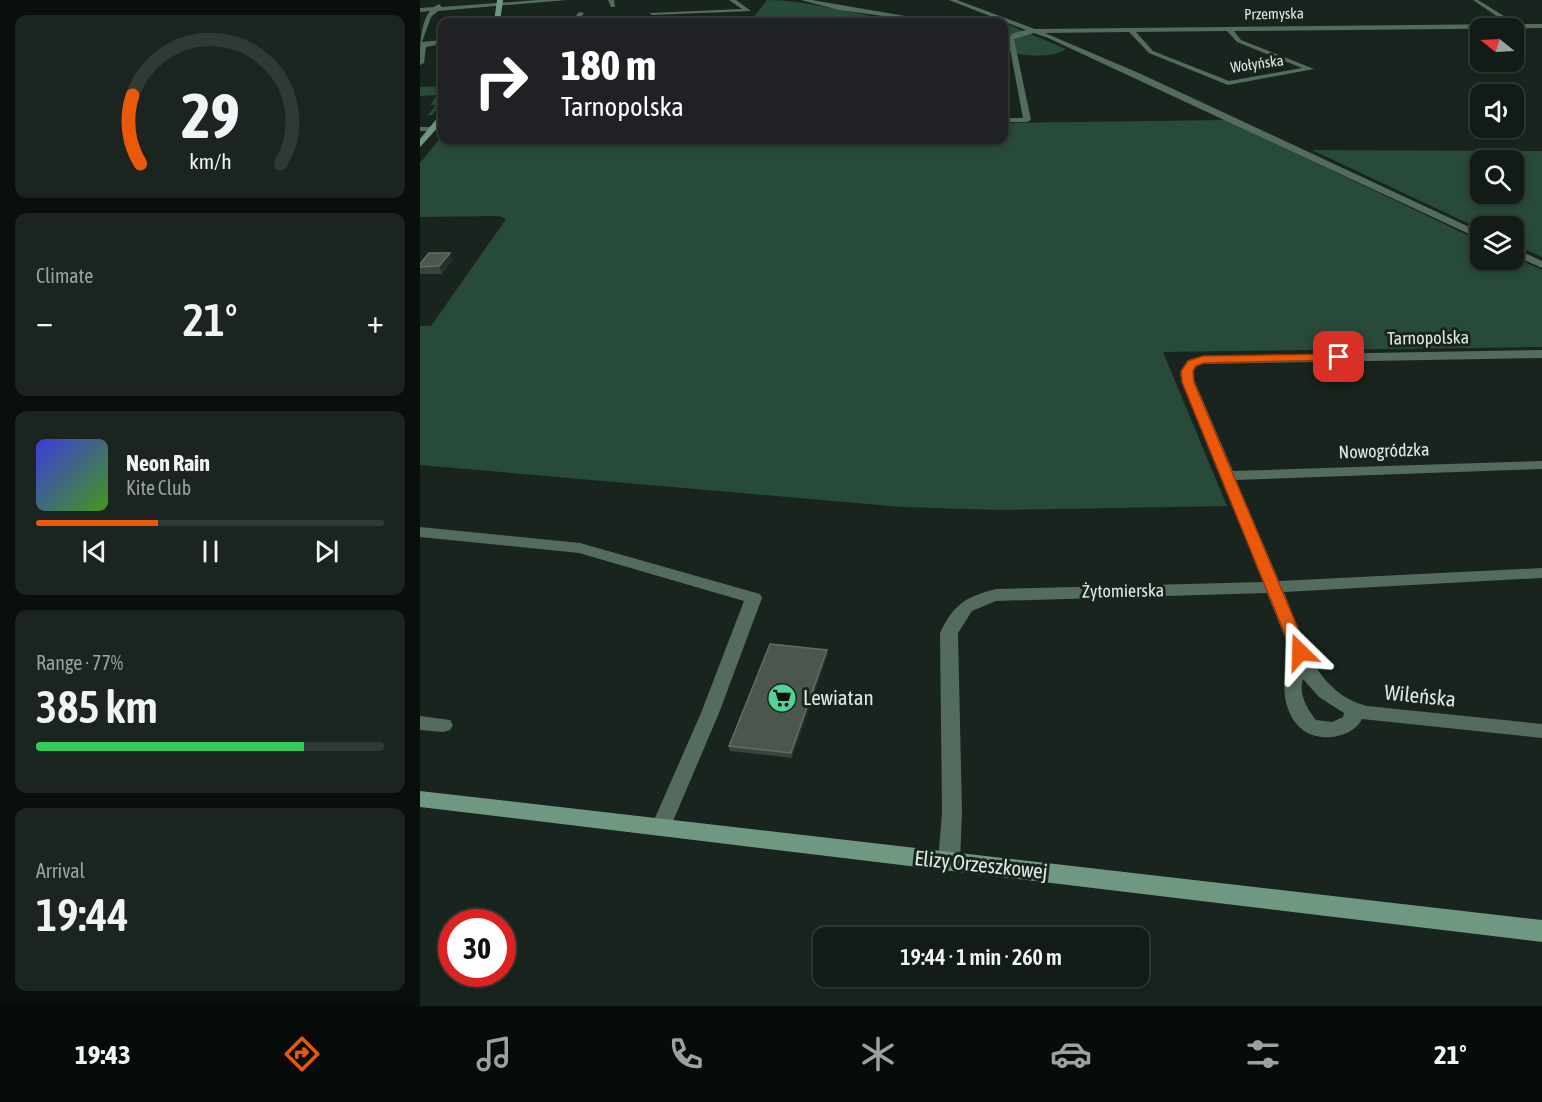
<!DOCTYPE html>
<html lang="en">
<head>
<meta charset="utf-8">
<style>
  body { margin:0; font-family:"Asap Condensed",sans-serif; background:#1b241f; color:#f1f3f6; height:100vh; display:flex; flex-direction:column; font-size:22px; white-space:nowrap }
  * { box-sizing:border-box; margin:0 }
  p { font-size:20px; color:#9ca1a1 }
  .icon { flex:none; width:33px; height:33px; fill:none; stroke:currentColor; stroke-width:2; stroke-linecap:round; stroke-linejoin:round }
  .map { position:relative; flex:1; overflow:hidden }
  .details { display:flex; flex-direction:column; gap:15px; padding:15px; background:#0a0f0c; width:420px }
  .details>* { flex:none }
  .guide { position:absolute; left:18px; top:18px; width:570px; height:126px; border-radius:12px; box-shadow:0 3px 9px #0003,0 0 0 2px #313935; background:#202124; color:#fff; overflow:hidden }
  .needle { width:39px; rotate:288deg }
  .tools { position:absolute; left:1050px; top:18px; display:grid; gap:12px }
  .tools a { display:grid; place-items:center; width:54px; height:54px; border-radius:12px; background:#121b16; box-shadow:0 3px 9px #0003,0 0 0 2px #313935; font-size:30px }
  .speed { position:absolute; left:18px; top:909px; display:flex; gap:12px; font-size:30px; font-weight:700; text-align:center }
  .speed>* { display:grid; place-content:center; width:78px; height:78px; border-radius:50%; background:#121b16; box-shadow:0 3px 9px #0003,0 0 0 2px #313935; line-height:1 }
  .speed .limit { border:9px solid #d22; background:#fff; color:#111 }
  .pin { position:absolute; display:grid; place-items:center; width:51px; height:51px; color:#fff; margin:-26px; border-radius:12px; box-shadow:0 3px 9px #0006 }
  .me { position:absolute; width:66px; margin:-33px; rotate:338deg; stroke-linejoin:round; filter:drop-shadow(0 0 4px #0008) }
  .turn { display:flex; align-items:center; gap:21px; height:126px; padding:0 24px; font-size:27px }
  .turn .icon { width:78px; height:78px; stroke-width:2.5 }
  .turn b { display:block; font-size:42px; line-height:51px }
  .big { font-size:45px; font-weight:600; line-height:1.1 }
  .details .card { flex:1; display:flex; flex-direction:column; justify-content:center; gap:9px; min-width:0; padding:0 21px; border-radius:12px; background:#1b241f }
  .details .dial { align-items:center; gap:0 }
  .dial svg { height:156px; overflow:visible; fill:none; stroke:#313935; stroke-width:7; stroke-linecap:round; text-anchor:middle }
  .dial text { fill:#f1f3f6; stroke:none }
  .song { display:flex; align-items:center; gap:18px }
  .cover { width:72px; height:72px; border-radius:9px; background:linear-gradient(135deg,hsl(240 70% 55%),hsl(100 70% 35%)) }
  .played { height:6px; border-radius:3px; background:linear-gradient(90deg,#ea580c 35%,#313935 35%) }
  .keys { display:flex; justify-content:space-around; direction:ltr }
  .heat { display:flex; justify-content:space-between; align-items:center; font-size:33px; direction:ltr }
  .charge { height:9px; border-radius:4px; background:linear-gradient(90deg,#34c759 77%,#313935 0) }
  .trip { position:absolute; left:393px; top:927px; width:336px; height:60px; border-radius:12px; background:#121b16; box-shadow:0 3px 9px #0003,0 0 0 2px #313935; font-weight:600; line-height:60px; text-align:center }
  .menu { display:flex; height:96px; justify-content:space-around; align-items:center; background:#070b09; color:#9ca1a1 }
  .menu .icon { width:42px; height:42px }
  .menu .active { color:#ea580c }
  .menu b { font-size:27px; color:#f1f3f6 }
  main { display:flex; flex:1; min-height:0 }
  .map>svg:first-child { display:block }
</style>
</head>
<body>
<main>
<section class="details">
<div class="card dial"><svg viewBox="0 0 100 80">
<path d="M14 69A42 42 0 1 1 86 69"/>
<path d="M14 69A42 42 0 0 1 10 34" stroke="#ea580c"/>
<text x="50" y="56" font-size="32" font-weight="700">29</text>
<text x="50" y="72" font-size="11">km/h</text>
</svg></div>
<div class="card"><p>Climate</p>
<div class="heat"><a>−</a><b class="big">21°</b><a>+</a></div>
</div>
<div class="card">
<div class="song"><i class="cover"></i><div><b>Neon Rain</b><p>Kite Club</p></div></div>
<div class="played"></div>
<div class="keys"><svg class="icon" aria-label="previous" viewBox="0 0 24 24"><path d="M18 5L8 12l10 7zM5 5v14"/></svg><svg class="icon" aria-label="pause" viewBox="0 0 24 24"><path d="M8 5v14M16 5v14"/></svg><svg class="icon" aria-label="next" viewBox="0 0 24 24"><path d="M6 5l10 7-10 7zM19 5v14"/></svg></div>
</div>
<div class="card"><p>Range · 77%</p><b class="big">385 km</b><div class="charge"></div></div>
<div class="card"><p>Arrival</p><b class="big">19:44</b></div>
</section>
<div class="map">
<svg width="1122" height="1006" viewBox="0 0 1122 1006">
  <rect width="100%" height="100%" fill="#18241d"/>
  <g fill="#284a39" fill-rule="evenodd">
    <path d="M347,0C384,0 420,11 457,17L442,22H330Z"/>
    <path d="M584,23L646,49C628,60 603,55 584,51Z"/>
    <polygon points="22,86 22,103 12,115 8,115 16,105 10,105 17,95 0,96 0,87"/>
    <polygon points="806,120 1060,241 1060,260 1094,260 1094,257 1122,270 1122,347 743,352 807,506 578,510 482,507 0,465 0,326 11,326 86,219 79,216 0,217 0,163 22,136 22,140 584,140 584,123"/>
    <path d="M892,150L1122,151V257L1094,244V226H1060V229ZM1060,160H1094V194H1060Z"/>
  </g>
  <g fill="none" stroke-linecap="round" stroke-linejoin="round">
    <g fill="#536c5e" fill-rule="evenodd">
      <path d="M118,0H147L18,11L11,17L2,42L22,40V44L6,47L4,63L0,65C0,48 0,24 10,11L0,12V8L14,7L19,4L22,7Z"/>
      <polygon points="188,0 194,0 195,7 191,7"/>
      <polygon points="309,0 316,0 331,11 232,15 229,13 322,9"/>
      <polygon points="381,0 392,0 520,22 507,22 419,10"/>
      <path d="M529,0H537L615,29L1088,24L1053,0H1058L1097,24H1122V28L814,31L821,40L894,69L808,85L729,53L709,32L625,33L721,74L1060,232V239L628,38L614,33L594,39L611,120L607,122H584V118H603L588,38L594,33L606,30ZM807,31L817,42L882,68L809,81L733,51L716,32Z"/>
      <polygon points="159,12 164,13 157,22 151,22"/>
      <polygon points="0,127 13,127 17,129 13,131 0,131"/>
      <polygon points="1094,248 1122,261 1122,268 1094,255"/>
      <path d="M1122,350V358L783,364L777,365L772,375L813,471L1122,461V469L816,480L859,581L1122,568V578L864,592C882,637 894,692 947,706L1122,724V738L942,719C933,738 900,743 883,730C866,718 859,686 869,669L877,667L847,593L576,601L552,611L538,633L542,813L540,861L537,868L529,870L521,868L518,861L522,813L520,633C534,604 545,597 576,589L843,582L760,375L768,360L783,356ZM883,679L899,697L924,713L923,717L912,722L896,720C887,709 878,693 883,679Z"/>
      <polygon points="0,527 160,543 340,594 342,598 299,713 248,833 241,836 234,833 231,827 281,713 324,601 159,553 0,537"/>
      <polygon points="0,716 30,720 33,725 30,730 23,732 0,730"/>
    </g>
    <g fill="#6e9881" fill-rule="evenodd">
      <polygon points="77,0 83,0 80,22 74,22"/>
      <polygon points="19,116 22,116 22,123 0,147 0,139"/>
      <polygon points="0,791 1122,920 1122,942 0,807"/>
    </g>
  </g>
  <g fill="#39443d">
    <polygon points="30,253 32,260 22,274 0,274 0,264"/>
    <polygon points="407,650 408,654 372,758 310,751 309,746"/>
  </g>
  <g fill="#243029">
    <polygon points="30,253 32,260 22,274 19,266"/>
    <polygon points="407,650 408,654 372,758 371,753"/>
  </g>
  <g fill="#4b564f" stroke="#626d66" stroke-width="1.5">
    <polygon points="9,253 30,253 19,266 0,267 0,264"/>
    <polygon points="350,644 407,650 371,753 309,746"/>
  </g>
  <polygon fill="#ea580c" stroke="#983908" stroke-width="1.5" points="919,354 925,357 923,360 784,363 776,366 773,371 774,382 888,652 885,656 874,656 872,652 762,382 761,371 768,361 783,356"/>
  <defs>
    <g id="supermarket-disc" transform="scale(1.5)"><circle r="9.5" fill="#51d397" stroke="#18241d"/><path d="M-6-5.5h2.5l.6 2H6L4.5 2H-2.5L-4.4-4H-6ZM-1.5 3.2a1.3 1.3 0 1 0 .1 0ZM3 3.2a1.3 1.3 0 1 0 .1 0Z" fill="#111"/></g>
  </defs>
  <g fill-rule="evenodd">
    <use href="#supermarket-disc" x="362" y="698"/>
  </g>
  <g text-anchor="middle" stroke-width="6" stroke-linejoin="round" paint-order="stroke">
    <g font-size="15" fill="#e0e8e3" stroke="#18241d">
      <text transform="translate(854 14) rotate(-1)" y="5">Przemyska</text>
      <text transform="translate(837 64) rotate(-8)" y="5">Wołyńska</text>
    </g>
    <g font-size="18" fill="#e0e8e3" stroke="#18241d">
      <text transform="translate(1008 338) rotate(-1)" y="6">Tarnopolska</text>
      <text transform="translate(964 451) rotate(-2)" y="6">Nowogródzka</text>
      <text transform="translate(703 591) rotate(-1)" y="6">Żytomierska</text>
    </g>
    <g font-size="21" fill="#e0e8e3" stroke="#18241d">
      <text transform="translate(1000 696) rotate(6)" y="7">Wileńska</text>
      <text transform="translate(561 865) rotate(6)" y="7">Elizy Orzeszkowej</text>
    </g>
    <g font-size="21" fill="#e0e8e3" stroke="#18241d" text-anchor="start">
      <text x="383" y="705">Lewiatan</text>
    </g>
  </g>
</svg>
<div class="tools">
<a><svg class="needle" viewBox="-14 -14 28 28"><path d="M0-13l5 13h-10z" fill="#e53935"/><path d="M0 13l5-13h-10z" fill="#9ca1a1"/></svg></a>
<a><svg class="icon" aria-label="sound" viewBox="0 0 24 24"><path d="M4 9h4l5-4v14l-5-4H4zM17 9q2 3 0 6"/></svg></a>
<a><svg class="icon" aria-label="search" viewBox="0 0 24 24"><circle cx="10" cy="10" r="6"/><path d="M15 15l6 6"/></svg></a>
<a><svg class="icon" aria-label="layers" viewBox="0 0 24 24"><path d="M12 4l9 5-9 5-9-5zM3 14l9 5 9-5"/></svg></a>
</div>
<div class="speed"><div class="limit">30</div></div>
<div class="pin" style="left:919px;top:357px;background:#d93025"><svg class="icon" aria-label="arrive" viewBox="0 0 24 24"><path d="M6 21V4h12l-3 4 3 4H6"/></svg></div>
<svg class="me" style="left:880px;top:652px" viewBox="-20 -20 40 40"><path d="M0-17L14 15 0 8-14 15z" fill="#ea580c" stroke="#fff" stroke-width="4"/></svg>
<div class="trip">19:44 · 1 min · 260 m</div>
<div class="guide">
<div class="turn"><svg class="icon" aria-label="right" viewBox="0 0 24 24"><path d="M7 20v-9h11M14 6l5 5-5 5"/></svg><div><b>180 m</b>Tarnopolska</div></div>
</div>
</div>
</main>
<nav class="menu">
<b>19:43</b>
<svg class="icon active" aria-label="directions" viewBox="0 0 24 24"><path d="M12 3l9 9-9 9-9-9zM9 14v-3h6M13 9l2 2-2 2"/></svg>
<svg class="icon" aria-label="music" viewBox="0 0 24 24"><path d="M9 18V5l10-2v13"/><circle cx="6" cy="18" r="3"/><circle cx="16" cy="16" r="3"/></svg>
<svg class="icon" aria-label="phone" viewBox="0 0 24 24"><path d="M5 4h4l2 5-3 2q2 4 5 5l2-3 5 2v4C11 20 4 13 5 4z"/></svg>
<svg class="icon" aria-label="climate" viewBox="0 0 24 24"><path d="M12 3v18M4 7l16 10M4 17L20 7"/></svg>
<svg class="icon" aria-label="car" viewBox="0 0 24 24"><path d="M5 17H2v-5l4-1 3-4h7l3 4 3 1v5h-3M9 17h6M6 11h13"/><circle cx="7" cy="17" r="2"/><circle cx="17" cy="17" r="2"/></svg>
<svg class="icon" aria-label="filters" viewBox="0 0 24 24"><path d="M4 7h16M4 17h16"/><circle cx="9" cy="7" r="2"/><circle cx="15" cy="17" r="2"/></svg>
<b>21°</b>
</nav>
</body>
</html>
